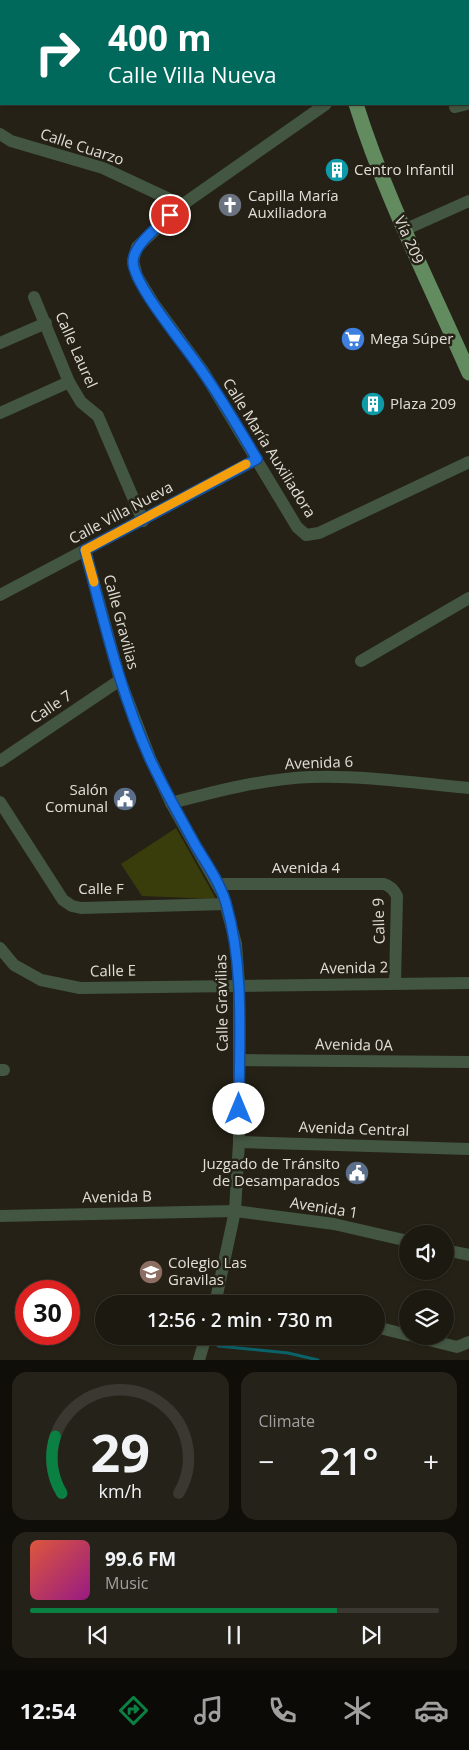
<!DOCTYPE html>
<html lang="en">
<head>
<meta charset="utf-8">
<style>
  body { margin:0; font-family:"Open Sans",sans-serif; background:#252219; color:#f1f3f6; height:100vh; display:flex; flex-direction:column; font-size:19px; white-space:nowrap }
  * { box-sizing:border-box; margin:0 }
  p { font-size:16px; color:#a0a09f }
  .icon { flex:none; width:28px; height:28px; fill:none; stroke:currentColor; stroke-width:2; stroke-linecap:round; stroke-linejoin:round }
  .map { position:relative; height:1360px; overflow:hidden }
  .details { display:flex; flex-direction:column; gap:12px; padding:12px; background:#0f0e09; flex:1 }
  .details>* { flex:none }
  .hud { position:absolute; left:0px; top:0px; width:470px; height:105px; box-shadow:0 1px 4px #0004,0 0 0 1px #3a3830; background:#00695c; color:#fff; overflow:hidden }
  .tools { position:absolute; left:399px; top:1225px; display:grid; gap:10px }
  .tools a { display:grid; place-items:center; width:55px; height:55px; border-radius:50%; background:#1c1910; box-shadow:0 1px 4px #0004,0 0 0 1px #3a3830; font-size:25px }
  .speed { position:absolute; left:15px; top:1280px; display:flex; gap:10px; font-size:25px; font-weight:700; text-align:center }
  .speed>* { display:grid; place-content:center; width:65px; height:65px; border-radius:50%; background:#1c1910; box-shadow:0 1px 4px #0004,0 0 0 1px #3a3830; line-height:1 }
  .speed .limit { border:8px solid #d22; background:#fff; color:#111 }
  .pin { position:absolute; display:grid; place-items:center; width:42px; height:42px; color:#fff; margin:-21px; border:2px solid #fff; border-radius:50%; box-shadow:0 1px 5px #0007 }
  .me { position:absolute; width:55px; margin:-28px; rotate:0deg; stroke-linejoin:round; filter:drop-shadow(0 0 4px #0008) }
  .turn { display:flex; align-items:center; gap:18px; height:105px; padding:0 25px; font-size:22px }
  .turn .icon { width:65px; height:65px; stroke-width:2.5 }
  .turn b { display:block; font-size:35px; line-height:42px }
  .big { font-size:38px; font-weight:600; line-height:1.1 }
  .details .card { flex:1; display:flex; flex-direction:column; justify-content:center; gap:8px; min-width:0; padding:0 18px; border-radius:15px; background:#252219 }
  .details .dial { align-items:center; gap:0 }
  .dial svg { height:130px; overflow:visible; fill:none; stroke:#3a3830; stroke-width:7; stroke-linecap:round; text-anchor:middle }
  .dial text { fill:#f1f3f6; stroke:none }
  .song { display:flex; align-items:center; gap:15px }
  .cover { width:60px; height:60px; border-radius:8px; background:linear-gradient(135deg,hsl(10 70% 55%),hsl(310 70% 35%)) }
  .played { height:5px; border-radius:2px; background:linear-gradient(90deg,#0b8043 75%,#3a3830 75%) }
  .keys { display:flex; justify-content:space-around; direction:ltr }
  .heat { display:flex; justify-content:space-between; align-items:center; font-size:28px; direction:ltr }
  .details .tiles { flex:1; display:grid; gap:12px; grid-template-columns:1fr 1fr }
  .card:last-child { grid-column:span 2 }
  .trip { position:absolute; left:95px; top:1295px; width:290px; height:50px; border-radius:25px; background:#1c1910; box-shadow:0 1px 4px #0004,0 0 0 1px #3a3830; font-weight:600; line-height:50px; text-align:center }
  .tab-bar { display:flex; height:80px; justify-content:space-around; align-items:center; background:#0b0a06; color:#a0a09f }
  .tab-bar .icon { width:35px; height:35px }
  .tab-bar .current { color:#0b8043 }
  .tab-bar b { font-size:22px; color:#f1f3f6 }
  .map>svg:first-child { display:block }
</style>
</head>
<body>
<div class="map">
<svg width="469" height="1360" viewBox="0 0 469 1360">
  <rect width="100%" height="100%" fill="#252116"/>
  <polygon fill="#393d0c" points="176,828 216,899 142,896 121,864"/>
  <g fill="none" stroke-linecap="round" stroke-linejoin="round">
    <polyline stroke="#0b636a" stroke-width="3" points="218,1346 288,1353 318,1360"/>
    <polyline stroke="#0b636a" stroke-width="18" points="397,0 399,1"/>
    <g stroke="#425641" stroke-width="12">
      <polyline points="92,0 92,1"/>
      <polyline points="158,0 158,1"/>
      <polyline points="0,2 1,2"/>
      <polyline points="326,104 182,205 137,247 133,261 137,276 154,304 203,371 297,527 306,535 319,533 469,462"/>
      <polyline points="455,107 467,104"/>
      <polyline points="0,134 11,141 103,168 182,205"/>
      <polyline points="404,230 469,201"/>
      <polyline points="34,297 69,382 81,402 98,416 143,521"/>
      <polyline points="0,343 46,323"/>
      <polyline points="0,413 69,382"/>
      <polyline points="85,550 120,680 150,758 171,803 223,895 236,944 239,985 239,1142 235,1211 215,1304"/>
      <polyline points="0,595 257,459"/>
      <polyline points="361,661 469,598"/>
      <polyline points="0,761 120,680"/>
      <polyline points="0,802 63,900 72,906 81,908 226,904"/>
      <path d="M171,803C217,791 263,779 310,777C363,775 416,783 469,788"/>
      <path d="M218,884H384C391,886 394,890 397,896L395,983"/>
      <polyline points="0,948 14,965 41,980 80,988 469,983"/>
      <polyline points="239,1060 469,1062"/>
      <polyline points="0,1070 4,1070"/>
      <polyline points="239,1142 469,1149"/>
      <polyline points="0,1216 235,1211 334,1224 408,1241"/>
      <polyline points="445,1250 469,1255"/>
      <polyline points="376,1327 408,1335"/>
      <polyline points="413,1336 457,1347 469,1342"/>
      <polyline points="199,1360 206,1336"/>
    </g>
    <g stroke="#628b60" stroke-width="15">
      <polyline points="336,0 336,1"/>
      <path d="M356,104C385,197 430,284 469,373"/>
    </g>
  </g>
  <g fill="none" stroke-linecap="round" stroke-linejoin="round">
    <g stroke="#114b97" stroke-width="12">
      <path id="route" d="M170,215C159,226 133,245 133,262C134,286 187,348 202,371C222,399 239,429 257,459L85,550C104,621 120,692 150,759C164,789 180,817 196,846C207,864 220,883 226,903C245,970 239,1040 239,1109"/>
    </g>
    <use href="#route" stroke="#1a73e8" stroke-width="9"/>
    <polyline stroke="#f59e0b" stroke-width="9" points="94,582 85,550 246,464"/>
  </g>
  <defs>
    <g id="building-disc" transform="scale(1.25)"><circle r="9.5" fill="#0f9aa8" stroke="#252116"/><path d="M-4-6H4V6H1V3H-1V6H-4ZM-2.5-4.3h1.7v1.8h-1.7ZM.8-4.3h1.7v1.8H.8ZM-2.5-1h1.7V.8h-1.7ZM.8-1h1.7V.8H.8Z" fill="#fff"/></g>
    <g id="church-disc" transform="scale(1.25)"><circle r="9.5" fill="#6b7280" stroke="#252116"/><path d="M-1.2-6h2.4v3.5h3.3v2.4h-3.3V6h-2.4V-.1h-3.3v-2.4h3.3Z" fill="#fff"/></g>
    <g id="supermarket-disc" transform="scale(1.25)"><circle r="9.5" fill="#3f7fe0" stroke="#252116"/><path d="M-6-5.5h2.5l.6 2H6L4.5 2H-2.5L-4.4-4H-6ZM-1.5 3.2a1.3 1.3 0 1 0 .1 0ZM3 3.2a1.3 1.3 0 1 0 .1 0Z" fill="#fff"/></g>
    <g id="civic-disc" transform="scale(1.25)"><circle r="9.5" fill="#5c6f8a" stroke="#252116"/><path d="M-.6-6.5H3V-4.5H.6V-3L4-1V1h2V6H-6V1h2V-1L-.6-3ZM-1.2 2.5V6h2.4V2.5Z" fill="#fff"/></g>
    <g id="school-disc" transform="scale(1.25)"><circle r="9.5" fill="#8d6e63" stroke="#252116"/><path d="M0-5L7-2L0 1L-7-2ZM-4 1L0 2.5L4 1V4Q0 6-4 4Z" fill="#fff"/></g>
  </defs>
  <g fill-rule="evenodd">
    <use href="#building-disc" x="337" y="170"/>
    <use href="#church-disc" x="230" y="205"/>
    <use href="#supermarket-disc" x="353" y="339"/>
    <use href="#building-disc" x="373" y="404"/>
    <use href="#civic-disc" x="125" y="799"/>
    <use href="#civic-disc" x="357" y="1173"/>
    <use href="#school-disc" x="151" y="1272"/>
  </g>
  <g text-anchor="middle" stroke-width="5" stroke-linejoin="round" paint-order="stroke">
    <g font-size="15" fill="#e1ded7" stroke="#252116">
      <text transform="translate(82 147) rotate(18)" y="5">Calle Cuarzo</text>
      <text transform="translate(409 240) rotate(66)" y="5">Vía 209</text>
      <text transform="translate(76 350) rotate(66)" y="5">Calle Laurel</text>
      <text transform="translate(269 448) rotate(58)" y="5">Calle María Auxiliadora</text>
      <text transform="translate(121 513) rotate(-28)" y="5">Calle Villa Nueva</text>
      <text transform="translate(121 622) rotate(75)" y="5">Calle Gravilias</text>
      <text transform="translate(51 707) rotate(-34)" y="5">Calle 7</text>
      <text transform="translate(319 763) rotate(-2)" y="5">Avenida 6</text>
      <text x="306" y="873">Avenida 4</text>
      <text x="101" y="894">Calle F</text>
      <text transform="translate(379 921) rotate(-92)" y="5">Calle 9</text>
      <text transform="translate(354 968) rotate(-1)" y="5">Avenida 2</text>
      <text transform="translate(113 971) rotate(-1)" y="5">Calle E</text>
      <text transform="translate(222 1003) rotate(-91)" y="5">Calle Gravilias</text>
      <text transform="translate(354 1045) rotate(1)" y="5">Avenida 0A</text>
      <text transform="translate(354 1129) rotate(2)" y="5">Avenida Central</text>
      <text transform="translate(117 1197) rotate(-1)" y="5">Avenida B</text>
      <text transform="translate(324 1208) rotate(9)" y="5">Avenida 1</text>
    </g>
    <g font-size="15" fill="#e1ded7" stroke="#252116" text-anchor="start">
      <text x="354" y="175">Centro Infantil</text>
      <text x="248" y="201">Capilla María<tspan x="248" dy="17">Auxiliadora</tspan></text>
      <text x="370" y="344">Mega Súper</text>
      <text x="390" y="409">Plaza 209</text>
      <text x="108" y="795" text-anchor="end">Salón<tspan x="108" dy="17">Comunal</tspan></text>
      <text x="340" y="1169" text-anchor="end">Juzgado de Tránsito<tspan x="340" dy="17">de Desamparados</tspan></text>
      <text x="168" y="1268">Colegio Las<tspan x="168" dy="17">Gravilas</tspan></text>
    </g>
  </g>
</svg>
<div class="tools">
<a><svg class="icon" aria-label="sound" viewBox="0 0 24 24"><path d="M4 9h4l5-4v14l-5-4H4zM17 9q2 3 0 6"/></svg></a>
<a><svg class="icon" aria-label="layers" viewBox="0 0 24 24"><path d="M12 4l9 5-9 5-9-5zM3 14l9 5 9-5"/></svg></a>
</div>
<div class="speed"><div class="limit">30</div></div>
<div class="pin" style="left:170px;top:215px;background:#d93025"><svg class="icon" aria-label="arrive" viewBox="0 0 24 24"><path d="M6 21V4h12l-3 4 3 4H6"/></svg></div>
<svg class="me" style="left:239px;top:1109px" viewBox="-20 -20 40 40"><circle r="19" fill="#fff"/><path d="M0-13L10 11 0 6-10 11z" fill="#1a73e8"/></svg>
<div class="trip">12:56 · 2 min · 730 m</div>
<div class="hud">
<div class="turn"><svg class="icon" aria-label="right" viewBox="0 0 24 24"><path d="M7 20v-9h11M14 6l5 5-5 5"/></svg><div><b>400 m</b>Calle Villa Nueva</div></div>
</div>
</div>
<section class="details">
<div class="tiles">
<div class="card dial"><svg viewBox="0 0 100 80">
<path d="M14 69A42 42 0 1 1 86 69"/>
<path d="M14 69A42 42 0 0 1 10 34" stroke="#0b8043"/>
<text x="50" y="56" font-size="32" font-weight="700">29</text>
<text x="50" y="72" font-size="11">km/h</text>
</svg></div>
<div class="card"><p>Climate</p>
<div class="heat"><a>−</a><b class="big">21°</b><a>+</a></div>
</div>
<div class="card">
<div class="song"><i class="cover"></i><div><b>99.6 FM</b><p>Music</p></div></div>
<div class="played"></div>
<div class="keys"><svg class="icon" aria-label="previous" viewBox="0 0 24 24"><path d="M18 5L8 12l10 7zM5 5v14"/></svg><svg class="icon" aria-label="pause" viewBox="0 0 24 24"><path d="M8 5v14M16 5v14"/></svg><svg class="icon" aria-label="next" viewBox="0 0 24 24"><path d="M6 5l10 7-10 7zM19 5v14"/></svg></div>
</div>
</div>
</section>
<nav class="tab-bar">
<b>12:54</b>
<svg class="icon current" aria-label="directions" viewBox="0 0 24 24"><path d="M12 3l9 9-9 9-9-9zM9 14v-3h6M13 9l2 2-2 2"/></svg>
<svg class="icon" aria-label="music" viewBox="0 0 24 24"><path d="M9 18V5l10-2v13"/><circle cx="6" cy="18" r="3"/><circle cx="16" cy="16" r="3"/></svg>
<svg class="icon" aria-label="phone" viewBox="0 0 24 24"><path d="M5 4h4l2 5-3 2q2 4 5 5l2-3 5 2v4C11 20 4 13 5 4z"/></svg>
<svg class="icon" aria-label="climate" viewBox="0 0 24 24"><path d="M12 3v18M4 7l16 10M4 17L20 7"/></svg>
<svg class="icon" aria-label="car" viewBox="0 0 24 24"><path d="M5 17H2v-5l4-1 3-4h7l3 4 3 1v5h-3M9 17h6M6 11h13"/><circle cx="7" cy="17" r="2"/><circle cx="17" cy="17" r="2"/></svg>
</nav>
</body>
</html>
